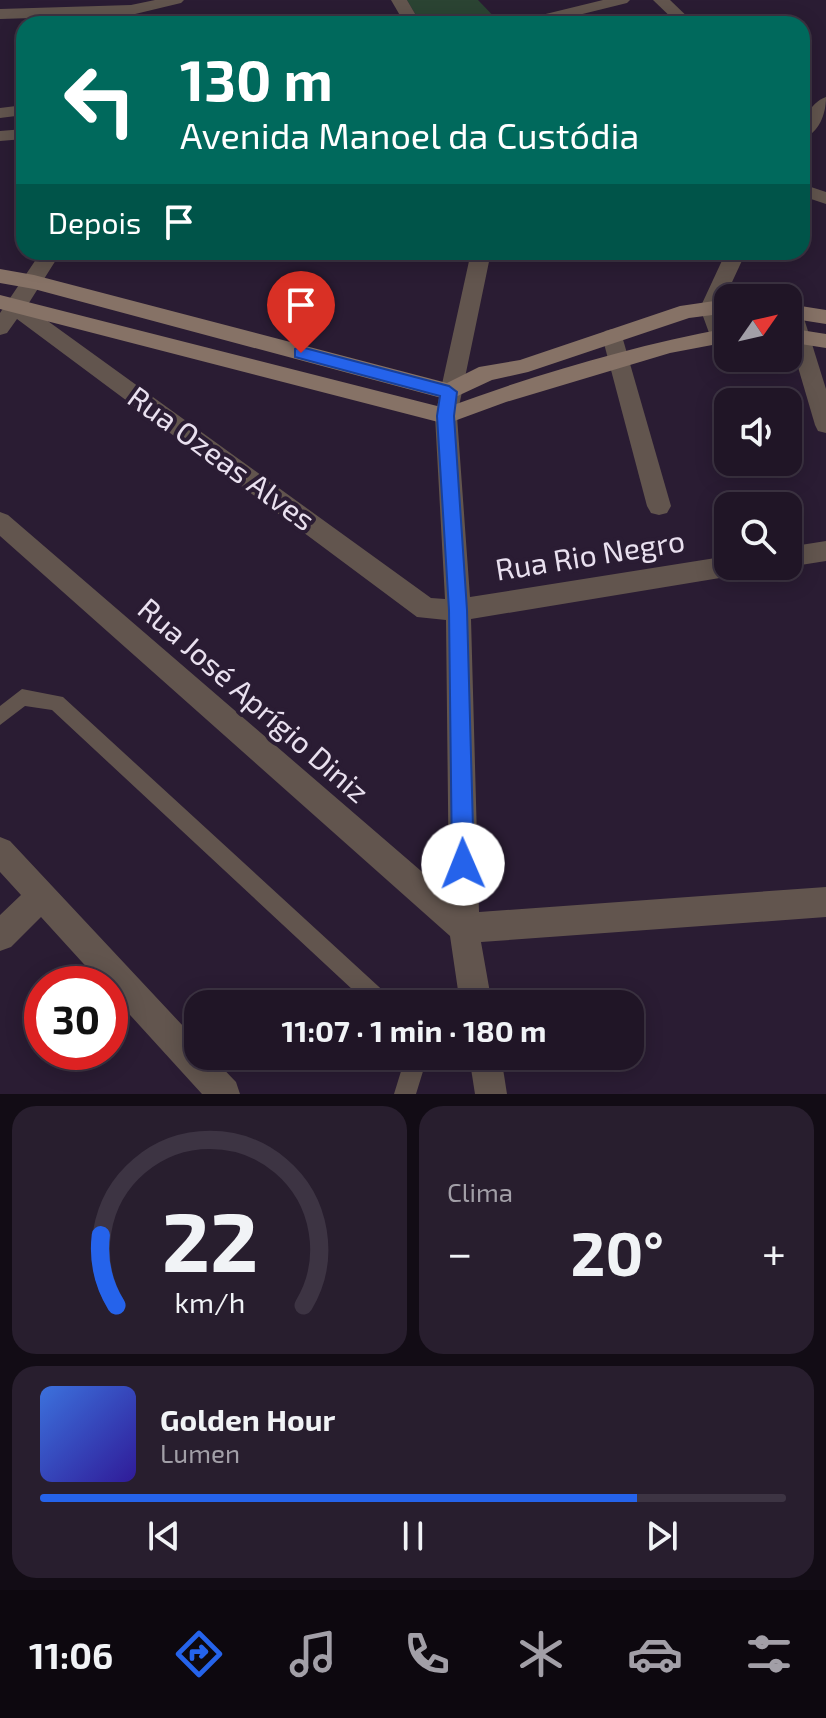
<!DOCTYPE html>
<html lang="pt">
<head>
<meta charset="utf-8">
<style>
  body { margin:0; font-family:"Exo 2",sans-serif; background:#281e2e; color:#f1f3f6; height:100vh; display:flex; flex-direction:column; font-size:30px; white-space:nowrap }
  * { box-sizing:border-box; margin:0 }
  p { font-size:26px; color:#a29fa7 }
  .icon { flex:none; width:44px; height:44px; fill:none; stroke:currentColor; stroke-width:2; stroke-linecap:round; stroke-linejoin:round }
  .map { position:relative; height:1094px; overflow:hidden }
  .panel { display:flex; flex-direction:column; gap:12px; padding:12px; background:#120c15; flex:1 }
  .panel>* { flex:none }
  .hud { position:absolute; left:16px; top:16px; width:794px; height:244px; border-radius:24px; box-shadow:0 4px 20px #0003,0 0 0 2px #3d3443; background:#00695c; color:#fff; overflow:hidden }
  .needle { width:52px; rotate:56deg }
  .fabs { position:absolute; left:714px; top:284px; display:grid; gap:16px }
  .fabs a { display:grid; place-items:center; width:88px; height:88px; border-radius:16px; background:#201526; box-shadow:0 4px 20px #0003,0 0 0 2px #3d3443; font-size:40px }
  .speed { position:absolute; left:24px; top:966px; display:flex; gap:16px; font-size:40px; font-weight:700; text-align:center }
  .speed>* { display:grid; place-content:center; width:104px; height:104px; border-radius:50%; background:#201526; box-shadow:0 4px 20px #0003,0 0 0 2px #3d3443; line-height:1 }
  .speed .limit { border:12px solid #d22; background:#fff; color:#111 }
  .pin { position:absolute; display:grid; place-items:center; width:68px; height:68px; color:#fff; margin:-82px -34px; border-radius:50% 50% 50% 0; rotate:-45deg; box-shadow:0 0 8px #0007 }
  .pin .icon { rotate:45deg }
  .me { position:absolute; width:88px; margin:-44px; rotate:359deg; stroke-linejoin:round; filter:drop-shadow(0 0 6px #0008) }
  .turn { display:flex; align-items:center; gap:28px; height:168px; padding:0 32px; font-size:36px }
  .turn .icon { width:104px; height:104px; stroke-width:2.5 }
  .turn b { display:block; font-size:56px; line-height:68px }
  .then { display:flex; align-items:center; height:76px; padding:0 32px; background:#0003; gap:16px; font-size:30px }
  .big { font-size:60px; font-weight:700; line-height:1.1 }
  .panel .card { flex:1; display:flex; flex-direction:column; justify-content:center; gap:12px; min-width:0; padding:0 28px; border-radius:24px; background:#281e2e }
  .panel .dial { align-items:center; gap:0 }
  .dial svg { height:208px; overflow:visible; fill:none; stroke:#3d3443; stroke-width:7; stroke-linecap:round; text-anchor:middle }
  .dial text { fill:#f1f3f6; stroke:none }
  .song { display:flex; align-items:center; gap:24px }
  .cover { width:96px; height:96px; border-radius:12px; background:linear-gradient(135deg,hsl(220 70% 55%),hsl(250 70% 35%)) }
  .played { height:8px; border-radius:4px; background:linear-gradient(90deg,#2563eb 80%,#3d3443 80%) }
  .keys { display:flex; justify-content:space-around; direction:ltr }
  .heat { display:flex; justify-content:space-between; align-items:center; font-size:44px; direction:ltr }
  .panel .tiles { flex:1; display:grid; gap:12px; grid-template-columns:1fr 1fr }
  .card:last-child { grid-column:span 2 }
  .trip { position:absolute; left:184px; top:990px; width:460px; height:80px; border-radius:24px; background:#201526; box-shadow:0 4px 20px #0003,0 0 0 2px #3d3443; font-weight:700; line-height:80px; text-align:center }
  .tabs { display:flex; height:128px; justify-content:space-around; align-items:center; background:#0d080f; color:#a29fa7 }
  .tabs .icon { width:56px; height:56px }
  .tabs .selected { color:#2563eb }
  .tabs b { font-size:36px; color:#f1f3f6 }
  .map>svg:first-child { display:block }
</style>
</head>
<body>
<div class="map">
<svg width="826" height="1094" viewBox="0 0 826 1094">
  <rect width="100%" height="100%" fill="#2a1c33"/>
  <polygon fill="#2b4433" points="407,0 478,0 501,24 421,24"/>
  <g fill="none" stroke-linecap="round" stroke-linejoin="round">
    <g fill="#62554e" fill-rule="evenodd">
      <polygon points="22,689 63,697 390,997 393,1004 368,1004 52,710 25,706 0,725 0,706"/>
      <polygon points="399,1056 421,1056 424,1068 416,1094 394,1094 402,1068"/>
    </g>
    <g fill="#62554e" fill-rule="evenodd">
      <polygon points="155,0 184,0 181,3 131,15 0,19 0,9 131,5"/>
      <polygon points="391,0 407,0 421,24 405,24"/>
      <polygon points="603,0 630,0 627,3 542,24 515,24 517,21"/>
      <polygon points="653,0 670,0 695,24 678,24"/>
      <path d="M826,97C826,114 819,133 802,139C802,122 809,103 826,97Z"/>
      <polygon points="24,105 24,115 0,118 0,108"/>
      <polygon points="24,129 24,139 0,141 0,131"/>
      <polygon points="802,184 826,192 826,204 802,196"/>
      <polygon points="41,252 61,252 27,306 431,598 445,599 435,416 471,252 491,252 457,416 470,597 728,556 728,566 744,566 741,573 732,576 471,619 479,912 826,887 826,917 481,942 492,1004 460,1004 450,936 0,536 0,512 8,515 449,895 446,620 417,617 17,319 7,333 0,335 0,313"/>
      <polygon points="726,252 746,252 720,308 728,338 719,343 712,341 700,308"/>
      <polygon points="792,305 799,307 802,312 826,389 826,433 818,431 815,425 788,333 788,306"/>
      <polygon points="612,329 619,331 622,336 671,506 667,513 659,515 651,513 647,506 602,336 605,331"/>
      <polygon points="826,541 826,561 788,567 785,566 788,566 788,547"/>
      <polygon points="0,837 10,841 198,1042 198,1056 211,1056 236,1082 240,1094 202,1094 110,993 110,984 102,984 41,917 11,947 0,951 0,915 21,895 0,872"/>
      <polygon points="469,1056 501,1056 507,1094 475,1094"/>
    </g>
    <g fill="#867266" fill-rule="evenodd">
      <polygon points="0,269 34,275 447,383 479,367 520,360 680,306 728,299 728,313 689,318 528,372 492,380 449,400 34,289 0,283"/>
      <path d="M0,295L445,408C537,374 632,346 728,328V342L670,353L506,402L446,424L0,309Z"/>
      <polygon points="788,304 826,310 826,324 788,318"/>
      <polygon points="788,328 826,334 826,348 788,342"/>
    </g>
  </g>
  <polygon fill="#2563eb" stroke="#184099" stroke-width="2" points="301,347 449,386 457,392 454,416 467,610 474,864 471,872 463,875 455,872 452,864 449,610 437,416 440,396 295,357 295,349"/>
  <g text-anchor="middle" stroke-width="8" stroke-linejoin="round" paint-order="stroke">
    <g font-size="30" fill="#e9e0ef" stroke="#2a1c33">
      <text transform="translate(221 459) rotate(36)" y="10">Rua Ozeas Alves</text>
      <text transform="translate(590 556) rotate(-9)" y="10">Rua Rio Negro</text>
      <text transform="translate(253 701) rotate(41)" y="10">Rua José Aprígio Diniz</text>
    </g>
  </g>
</svg>
<div class="fabs">
<a><svg class="needle" viewBox="-14 -14 28 28"><path d="M0-13l5 13h-10z" fill="#e53935"/><path d="M0 13l5-13h-10z" fill="#a29fa7"/></svg></a>
<a><svg class="icon" aria-label="sound" viewBox="0 0 24 24"><path d="M4 9h4l5-4v14l-5-4H4zM17 9q2 3 0 6"/></svg></a>
<a><svg class="icon" aria-label="search" viewBox="0 0 24 24"><circle cx="10" cy="10" r="6"/><path d="M15 15l6 6"/></svg></a>
</div>
<div class="speed"><div class="limit">30</div></div>
<div class="pin" style="left:301px;top:353px;background:#d93025"><svg class="icon" aria-label="arrive" viewBox="0 0 24 24"><path d="M6 21V4h12l-3 4 3 4H6"/></svg></div>
<svg class="me" style="left:463px;top:864px" viewBox="-20 -20 40 40"><circle r="19" fill="#fff"/><path d="M0-13L10 11 0 6-10 11z" fill="#2563eb"/></svg>
<div class="trip">11:07 · 1 min · 180 m</div>
<div class="hud">
<div class="turn"><svg class="icon" aria-label="left" viewBox="0 0 24 24"><path d="M17 20v-9H6M10 6l-5 5 5 5"/></svg><div><b>130 m</b>Avenida Manoel da Custódia</div></div>
<div class="then">Depois<svg class="icon" aria-label="arrive" viewBox="0 0 24 24"><path d="M6 21V4h12l-3 4 3 4H6"/></svg></div>
</div>
</div>
<section class="panel">
<div class="tiles">
<div class="card dial"><svg viewBox="0 0 100 80">
<path d="M14 69A42 42 0 1 1 86 69"/>
<path d="M14 69A42 42 0 0 1 8 42" stroke="#2563eb"/>
<text x="50" y="56" font-size="32" font-weight="700">22</text>
<text x="50" y="72" font-size="11">km/h</text>
</svg></div>
<div class="card"><p>Clima</p>
<div class="heat"><a>−</a><b class="big">20°</b><a>+</a></div>
</div>
<div class="card">
<div class="song"><i class="cover"></i><div><b>Golden Hour</b><p>Lumen</p></div></div>
<div class="played"></div>
<div class="keys"><svg class="icon" aria-label="previous" viewBox="0 0 24 24"><path d="M18 5L8 12l10 7zM5 5v14"/></svg><svg class="icon" aria-label="pause" viewBox="0 0 24 24"><path d="M8 5v14M16 5v14"/></svg><svg class="icon" aria-label="next" viewBox="0 0 24 24"><path d="M6 5l10 7-10 7zM19 5v14"/></svg></div>
</div>
</div>
</section>
<nav class="tabs">
<b>11:06</b>
<svg class="icon selected" aria-label="directions" viewBox="0 0 24 24"><path d="M12 3l9 9-9 9-9-9zM9 14v-3h6M13 9l2 2-2 2"/></svg>
<svg class="icon" aria-label="music" viewBox="0 0 24 24"><path d="M9 18V5l10-2v13"/><circle cx="6" cy="18" r="3"/><circle cx="16" cy="16" r="3"/></svg>
<svg class="icon" aria-label="phone" viewBox="0 0 24 24"><path d="M5 4h4l2 5-3 2q2 4 5 5l2-3 5 2v4C11 20 4 13 5 4z"/></svg>
<svg class="icon" aria-label="climate" viewBox="0 0 24 24"><path d="M12 3v18M4 7l16 10M4 17L20 7"/></svg>
<svg class="icon" aria-label="car" viewBox="0 0 24 24"><path d="M5 17H2v-5l4-1 3-4h7l3 4 3 1v5h-3M9 17h6M6 11h13"/><circle cx="7" cy="17" r="2"/><circle cx="17" cy="17" r="2"/></svg>
<svg class="icon" aria-label="filters" viewBox="0 0 24 24"><path d="M4 7h16M4 17h16"/><circle cx="9" cy="7" r="2"/><circle cx="15" cy="17" r="2"/></svg>
</nav>
</body>
</html>
